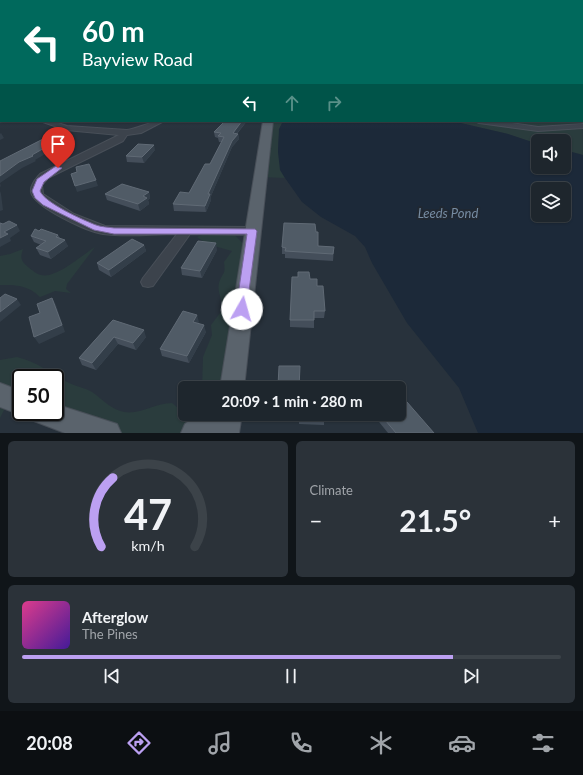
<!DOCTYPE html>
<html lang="en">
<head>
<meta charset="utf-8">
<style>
  body { margin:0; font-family:Lato,sans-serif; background:#2b3239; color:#f1f3f6; height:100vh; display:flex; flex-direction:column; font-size:15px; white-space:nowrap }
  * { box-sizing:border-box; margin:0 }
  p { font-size:13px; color:#a1a5aa }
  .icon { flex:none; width:22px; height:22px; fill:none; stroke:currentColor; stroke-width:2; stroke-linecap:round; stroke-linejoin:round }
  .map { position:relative; height:433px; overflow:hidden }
  .side { display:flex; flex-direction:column; gap:8px; padding:8px; background:#101519; flex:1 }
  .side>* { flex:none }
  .guide { position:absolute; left:0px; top:0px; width:583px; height:122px; box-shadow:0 1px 3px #0004,0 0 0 1px #3c4349; background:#00695c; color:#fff; overflow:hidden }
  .fabs { position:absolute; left:531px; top:134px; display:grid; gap:8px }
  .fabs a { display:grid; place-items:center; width:40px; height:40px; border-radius:6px; background:#1e262d; box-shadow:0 1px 3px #0004,0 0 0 1px #3c4349; font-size:20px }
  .speed { position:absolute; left:12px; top:369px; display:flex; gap:8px; font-size:20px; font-weight:700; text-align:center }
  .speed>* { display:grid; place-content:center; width:52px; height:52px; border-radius:50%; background:#1e262d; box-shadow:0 1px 3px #0004,0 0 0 1px #3c4349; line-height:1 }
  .speed .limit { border:2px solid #111; border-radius:6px; background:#fff; color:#111 }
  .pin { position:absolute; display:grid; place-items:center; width:34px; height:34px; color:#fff; margin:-41px -17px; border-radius:50% 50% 50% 0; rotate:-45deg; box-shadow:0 0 4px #0007 }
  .pin .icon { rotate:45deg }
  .me { position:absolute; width:44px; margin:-22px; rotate:7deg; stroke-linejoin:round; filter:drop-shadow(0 0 3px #0008) }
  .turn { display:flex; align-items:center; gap:14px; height:84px; padding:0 16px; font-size:18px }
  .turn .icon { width:52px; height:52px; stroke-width:2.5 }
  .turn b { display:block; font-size:28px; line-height:34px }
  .lanes { display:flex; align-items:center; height:38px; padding:0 16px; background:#0003; justify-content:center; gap:20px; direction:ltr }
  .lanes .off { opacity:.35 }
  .big { font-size:30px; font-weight:700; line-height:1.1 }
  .side .tile { flex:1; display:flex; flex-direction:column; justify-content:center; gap:6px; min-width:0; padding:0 14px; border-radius:6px; background:#2b3239 }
  .side .dial { align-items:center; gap:0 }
  .dial svg { height:104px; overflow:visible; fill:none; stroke:#3c4349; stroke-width:7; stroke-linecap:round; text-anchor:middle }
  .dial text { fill:#f1f3f6; stroke:none }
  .song { display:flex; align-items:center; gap:12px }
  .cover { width:48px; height:48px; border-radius:6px; background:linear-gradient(135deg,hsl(330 70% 55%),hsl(260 70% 35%)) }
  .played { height:4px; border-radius:2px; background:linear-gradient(90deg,#bca0f2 80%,#3c4349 80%) }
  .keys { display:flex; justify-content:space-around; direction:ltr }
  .heat { display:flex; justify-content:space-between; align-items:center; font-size:22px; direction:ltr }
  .side .tiles { flex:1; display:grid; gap:8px; grid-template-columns:1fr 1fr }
  .tile:last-child { grid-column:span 2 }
  .trip { position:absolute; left:178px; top:381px; width:228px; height:40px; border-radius:6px; background:#1e262d; box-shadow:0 1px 3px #0004,0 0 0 1px #3c4349; font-weight:700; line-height:40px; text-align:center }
  .tabs { display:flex; height:64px; justify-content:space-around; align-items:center; background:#0c0f12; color:#a1a5aa }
  .tabs .icon { width:28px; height:28px }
  .tabs .selected { color:#bca0f2 }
  .tabs b { font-size:18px; color:#f1f3f6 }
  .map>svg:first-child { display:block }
</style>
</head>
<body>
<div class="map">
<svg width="583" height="433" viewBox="0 0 583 433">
  <rect width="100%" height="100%" fill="#28323c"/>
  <g fill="#2a3c3d">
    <polygon points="582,72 583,155 564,150 564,141 538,141 538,144 508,134 452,121 582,121"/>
    <path d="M268,121H283C276,136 277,164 285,178L261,177Z"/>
    <path d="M207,233L234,234L246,247L228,388H202L203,357L212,335L211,325L223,309C222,300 217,292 219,283C222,272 226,276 224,262L232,251L207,244L197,237Z"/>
    <path d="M95,247L67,284L66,289L71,293L55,291L40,297C28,285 16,285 0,285V256L10,254L23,249C20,258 21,261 28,267C32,270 36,274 41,275C56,279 82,255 95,247Z"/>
    <path d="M17,357C35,361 53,374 69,383C77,387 86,388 92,392C102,399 112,410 124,412C140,415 155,403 172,403L185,414H213L184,433H81L55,411V378H21V395L3,401L4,410L0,418V360Z"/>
  </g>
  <path fill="#1c2939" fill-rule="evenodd" d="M283,121H452L508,134L538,144V167H564V150L583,155V433H478L459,388L407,323L372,263L365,247L355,236L321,217L302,202L285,178L280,170L278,152L279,129ZM538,189H564V215H538Z"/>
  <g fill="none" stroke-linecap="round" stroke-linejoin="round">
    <g stroke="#484f58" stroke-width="2">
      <g id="minor">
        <rect x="582" y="111" width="1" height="4"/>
        <rect x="0" y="114" width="1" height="4"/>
        <path d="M40,121H52L67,126L127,130C140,128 150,121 164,121L141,133L127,135L123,141L48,178L42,185L43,194L74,214L105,226L252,227L258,231L252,235L190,234L153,286L148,287L143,286L141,282L143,278L177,234C153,234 127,237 103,234C88,232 34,207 31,192C30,185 36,179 40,174L119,135L66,130Z"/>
        <polygon points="475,121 497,121 538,127 583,124 583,128 538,131 479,123"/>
      </g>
    </g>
    <g stroke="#484f58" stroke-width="2">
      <g id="major">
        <polygon points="263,121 273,121 244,388 220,388"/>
        <polygon points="0,383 21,391 21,412 29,412 21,415 0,407"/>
        <polygon points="55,404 117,424 121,433 65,433 34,421 30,412 55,412"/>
        <polygon points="198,414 242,414 239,433 181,433 185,424"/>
      </g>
    </g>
    <use href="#minor" fill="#3c434c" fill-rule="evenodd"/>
    <use href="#major" fill="#5a636c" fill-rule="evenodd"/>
  </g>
  <g fill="#444e5a">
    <polygon points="225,121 247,121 237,134 238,134 239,139 232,147 211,196 211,200 206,212 174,211 173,204 189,193 210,164 222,142 219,142 218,138 215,137 214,132"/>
    <polygon points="155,150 144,163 127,162 126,156"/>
    <polygon points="149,192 150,198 148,200 149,204 140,211 107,200 105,194"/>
    <polygon points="39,231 58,235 60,238 68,246 51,259 40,255 36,248 41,245 34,242 31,236"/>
    <polygon points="144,245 146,251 111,277 99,270 97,263"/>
    <polygon points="318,246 334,247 333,261 285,258 285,254 282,254 282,247"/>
    <polygon points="217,250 202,278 182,275 181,268"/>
    <polygon points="310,279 317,286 325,311 324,318 314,318 314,328 290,327 290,320"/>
    <polygon points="113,320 146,337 136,350 118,344 96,370 82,365 79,358"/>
    <polygon points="199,322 198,323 206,332 189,363 162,356 160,349"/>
    <polygon points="287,414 324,414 324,425 299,424 299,414"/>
    <polygon points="376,414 399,414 434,433 388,433 375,417"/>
  </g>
  <g fill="#333e49">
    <polygon points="242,121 247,121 233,138 233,133"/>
    <polygon points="1,133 4,138 0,140 0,134"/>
    <polygon points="238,134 239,139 232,147 211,196 211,200 206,212 205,206 208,194 232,141"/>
    <polygon points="60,139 62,144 35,160 36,161 22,168 0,183 1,187 0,186 0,176 19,162"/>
    <polygon points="154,145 155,150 144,163 142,157"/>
    <polygon points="96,180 98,186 77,192 75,186"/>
    <polygon points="0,191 1,194 3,210 0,211"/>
    <polygon points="149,192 150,198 148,200 149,204 140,211 138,204 143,196"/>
    <polygon points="17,225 20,231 10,238 11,241 0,247 0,238 4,232"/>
    <polygon points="65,240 68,246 51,259 48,252"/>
    <polygon points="216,243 217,250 202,278 200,271"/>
    <polygon points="144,245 146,251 111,277 109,270"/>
    <polygon points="52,298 56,305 65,332 39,344 34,337"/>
    <polygon points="17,299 21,305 0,322 0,312"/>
    <polygon points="197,315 199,322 195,329 193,322"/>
    <polygon points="204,325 206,332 189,363 187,356"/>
    <polygon points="144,330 146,337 136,350 133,343"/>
    <polygon points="114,337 118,344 96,370 92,363"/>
  </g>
  <g fill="#505b66" stroke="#606a75">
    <polygon points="1,85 1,101 0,101 0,86"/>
    <polygon points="225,121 242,121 233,133 238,134 232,141 208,194 210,194 205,206 173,204 180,192 189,193 205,164 210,164 224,137 218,136 221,133 214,132"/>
    <polygon points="47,137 60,139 32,155 33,156 19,162 0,176 0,161"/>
    <polygon points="138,144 154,145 142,157 126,156"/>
    <polygon points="89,164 96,180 75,186 71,174 77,172 76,167"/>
    <polygon points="122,184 149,192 143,196 147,198 138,204 105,194"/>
    <polygon points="9,221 17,225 4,232 8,234 0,238 0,223 3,224"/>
    <polygon points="284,223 315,224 316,232 318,232 318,246 334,247 333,254 285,251 286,248 282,247"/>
    <polygon points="35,229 39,231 41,229 58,235 56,237 65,240 48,252 36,248 46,241 31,236"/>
    <polygon points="132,239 144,245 109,270 97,263"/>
    <polygon points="198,241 216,243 200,271 181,268"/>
    <polygon points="298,272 309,272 310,279 317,279 317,286 323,286 325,311 314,311 314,320 290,320 292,277 298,277"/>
    <polygon points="5,294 17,299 0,312 0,298"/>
    <polygon points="52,298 62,325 34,337 29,317 40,313 37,304"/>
    <polygon points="183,311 197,315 193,322 204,325 187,356 160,349"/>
    <polygon points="113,320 144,330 133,343 114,337 92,363 79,358"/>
    <polygon points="279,366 300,366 299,388 265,388 265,386 278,386"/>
    <polygon points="400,394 434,433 396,433 380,414 399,414 399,395"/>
    <polygon points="299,414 324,414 325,418 299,417"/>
  </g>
  <linearGradient id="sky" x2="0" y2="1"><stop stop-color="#161c21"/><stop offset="0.53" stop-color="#424f61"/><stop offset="1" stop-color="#424f61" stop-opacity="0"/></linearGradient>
  <rect width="583" height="129" fill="url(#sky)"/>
  <path fill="#bca0f2" stroke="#7a689d" d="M56,166L62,168L44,182L40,191C45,203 83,220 96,225C101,227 108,227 114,228L255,229L257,231L246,313H238L236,309L247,234H114L94,230L43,205L35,198L32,191L37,179Z"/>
  <g text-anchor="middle" stroke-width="4" stroke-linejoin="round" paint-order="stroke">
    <g font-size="13" font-style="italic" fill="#768ba1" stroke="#212831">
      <text x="448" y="218">Leeds Pond</text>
    </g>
  </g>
</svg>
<div class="fabs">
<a><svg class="icon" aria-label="sound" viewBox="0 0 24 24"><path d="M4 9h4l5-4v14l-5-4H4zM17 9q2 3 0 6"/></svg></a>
<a><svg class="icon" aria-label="layers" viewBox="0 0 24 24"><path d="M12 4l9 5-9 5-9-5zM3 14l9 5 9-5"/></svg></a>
</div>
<div class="speed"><div class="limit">50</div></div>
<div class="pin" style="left:58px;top:168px;background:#d93025"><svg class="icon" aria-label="arrive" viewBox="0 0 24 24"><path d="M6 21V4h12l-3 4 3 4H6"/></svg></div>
<svg class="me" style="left:242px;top:309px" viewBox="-20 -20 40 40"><circle r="19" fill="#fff"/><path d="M0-13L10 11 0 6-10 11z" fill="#bca0f2"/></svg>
<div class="trip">20:09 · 1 min · 280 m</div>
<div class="guide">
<div class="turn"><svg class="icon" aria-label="left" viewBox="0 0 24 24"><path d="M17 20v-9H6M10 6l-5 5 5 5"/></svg><div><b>60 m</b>Bayview Road</div></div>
<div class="lanes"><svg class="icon" aria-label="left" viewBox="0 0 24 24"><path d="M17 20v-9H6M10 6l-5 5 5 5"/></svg><svg class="icon off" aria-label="ahead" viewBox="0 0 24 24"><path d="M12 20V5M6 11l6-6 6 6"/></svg><svg class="icon off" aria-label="right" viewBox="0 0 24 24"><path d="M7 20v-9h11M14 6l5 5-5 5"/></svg></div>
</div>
</div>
<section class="side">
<div class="tiles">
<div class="tile dial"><svg viewBox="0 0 100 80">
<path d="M14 69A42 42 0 1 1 86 69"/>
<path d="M14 69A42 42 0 0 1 23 16" stroke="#bca0f2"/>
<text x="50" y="56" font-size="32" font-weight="700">47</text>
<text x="50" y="72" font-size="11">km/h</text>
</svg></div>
<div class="tile"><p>Climate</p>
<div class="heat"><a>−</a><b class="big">21.5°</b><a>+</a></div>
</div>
<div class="tile">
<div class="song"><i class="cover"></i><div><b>Afterglow</b><p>The Pines</p></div></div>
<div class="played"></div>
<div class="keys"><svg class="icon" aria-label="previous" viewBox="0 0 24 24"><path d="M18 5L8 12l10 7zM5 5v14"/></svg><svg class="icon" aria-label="pause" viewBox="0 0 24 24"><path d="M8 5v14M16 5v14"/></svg><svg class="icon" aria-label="next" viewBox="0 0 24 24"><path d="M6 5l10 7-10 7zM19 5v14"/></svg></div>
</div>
</div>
</section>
<nav class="tabs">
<b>20:08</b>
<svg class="icon selected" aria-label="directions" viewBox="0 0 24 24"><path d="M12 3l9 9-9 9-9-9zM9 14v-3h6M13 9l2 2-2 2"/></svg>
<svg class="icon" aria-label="music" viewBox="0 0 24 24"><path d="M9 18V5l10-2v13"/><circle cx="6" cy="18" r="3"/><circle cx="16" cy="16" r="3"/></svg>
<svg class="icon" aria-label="phone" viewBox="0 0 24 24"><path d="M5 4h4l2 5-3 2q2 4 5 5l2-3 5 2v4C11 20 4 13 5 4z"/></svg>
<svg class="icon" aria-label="climate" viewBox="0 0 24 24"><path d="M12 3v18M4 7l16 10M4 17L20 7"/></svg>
<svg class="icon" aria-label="car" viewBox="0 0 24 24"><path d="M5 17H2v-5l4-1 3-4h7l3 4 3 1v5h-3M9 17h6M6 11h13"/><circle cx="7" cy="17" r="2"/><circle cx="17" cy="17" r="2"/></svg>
<svg class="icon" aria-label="filters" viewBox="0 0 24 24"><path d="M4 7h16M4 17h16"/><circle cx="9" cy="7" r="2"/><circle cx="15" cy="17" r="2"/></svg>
</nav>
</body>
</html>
